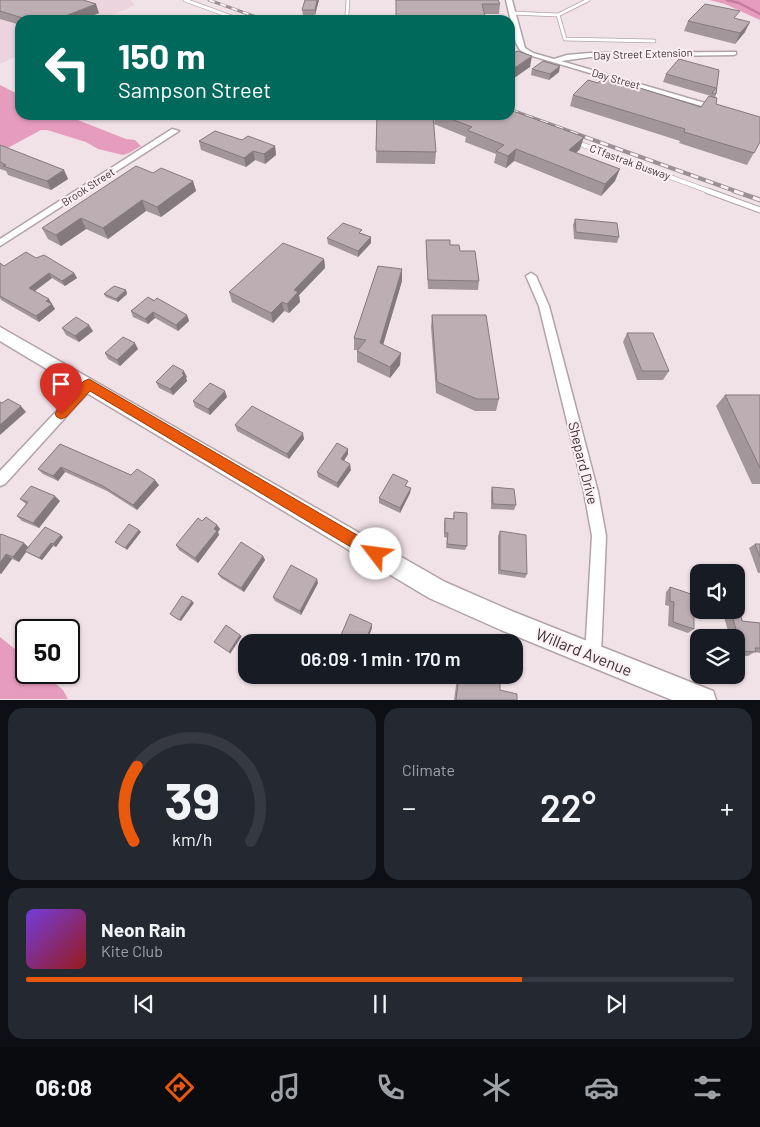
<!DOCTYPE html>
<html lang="en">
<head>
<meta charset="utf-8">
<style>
  body { margin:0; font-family:Barlow,sans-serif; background:#242831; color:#f1f3f6; height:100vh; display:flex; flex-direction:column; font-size:19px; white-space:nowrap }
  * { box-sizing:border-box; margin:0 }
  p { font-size:16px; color:#9ea1a6 }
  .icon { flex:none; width:28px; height:28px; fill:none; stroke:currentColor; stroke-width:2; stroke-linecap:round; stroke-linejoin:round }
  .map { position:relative; height:700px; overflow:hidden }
  .drawer { display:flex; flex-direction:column; gap:8px; padding:8px; background:#0d0f14; flex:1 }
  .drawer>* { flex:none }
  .banner { position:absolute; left:15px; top:15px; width:500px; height:105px; border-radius:15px; box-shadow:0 1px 4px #0004; background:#00695c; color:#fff; overflow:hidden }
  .tools { position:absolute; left:690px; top:564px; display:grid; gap:10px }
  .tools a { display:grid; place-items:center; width:55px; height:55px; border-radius:10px; background:#171b24; box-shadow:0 1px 4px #0004; font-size:25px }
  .speed { position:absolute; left:15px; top:619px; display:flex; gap:10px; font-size:25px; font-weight:700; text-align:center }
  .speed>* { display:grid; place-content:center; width:65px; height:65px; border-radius:50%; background:#171b24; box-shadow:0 1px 4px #0004; line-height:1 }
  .speed .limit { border:2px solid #111; border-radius:8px; background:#fff; color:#111 }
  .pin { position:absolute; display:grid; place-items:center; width:42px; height:42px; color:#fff; margin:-51px -21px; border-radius:50% 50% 50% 0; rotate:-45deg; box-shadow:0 0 5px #0007 }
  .pin .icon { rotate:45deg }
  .me { position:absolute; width:55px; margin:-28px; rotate:300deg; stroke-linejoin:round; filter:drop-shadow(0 0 4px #0008) }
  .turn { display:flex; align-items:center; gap:18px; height:105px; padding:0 20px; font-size:22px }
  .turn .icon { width:65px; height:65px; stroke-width:2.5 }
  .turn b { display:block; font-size:35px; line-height:42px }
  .big { font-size:38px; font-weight:600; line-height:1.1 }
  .drawer .widget { flex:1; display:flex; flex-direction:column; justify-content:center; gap:8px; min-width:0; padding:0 18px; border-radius:15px; background:#242831 }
  .drawer .dial { align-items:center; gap:0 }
  .dial svg { height:130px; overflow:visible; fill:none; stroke:#363941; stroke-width:7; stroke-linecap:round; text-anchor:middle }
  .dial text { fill:#f1f3f6; stroke:none }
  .song { display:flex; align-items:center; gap:15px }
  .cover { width:60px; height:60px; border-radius:8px; background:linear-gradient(135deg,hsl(260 70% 55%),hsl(0 70% 35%)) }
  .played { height:5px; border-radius:2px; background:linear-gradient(90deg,#ea580c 70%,#363941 70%) }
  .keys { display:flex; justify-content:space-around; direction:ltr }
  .heat { display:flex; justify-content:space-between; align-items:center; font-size:28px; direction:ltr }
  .drawer .tiles { flex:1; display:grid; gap:8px; grid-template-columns:1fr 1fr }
  .widget:last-child { grid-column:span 2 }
  .trip { position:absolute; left:238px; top:634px; width:285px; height:50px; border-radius:15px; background:#171b24; box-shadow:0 1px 4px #0004; font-weight:600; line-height:50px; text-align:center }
  .tab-bar { display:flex; height:80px; justify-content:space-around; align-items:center; background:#090b0e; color:#9ea1a6 }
  .tab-bar .icon { width:35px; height:35px }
  .tab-bar .selected { color:#ea580c }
  .tab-bar b { font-size:22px; color:#f1f3f6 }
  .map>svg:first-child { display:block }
</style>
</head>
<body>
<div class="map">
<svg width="760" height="700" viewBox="0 0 760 700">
  <rect width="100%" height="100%" fill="#f1e2e8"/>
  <polygon fill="#ebd4de" points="0,0 131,0 135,5 101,20 20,20 20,55 0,64"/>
  <g fill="#e69cbd">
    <polygon points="709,0 760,0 760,20 725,4"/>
    <polygon points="0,85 20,95 20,115 65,115 126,139 135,140 141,146 129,153 123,155 98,149 86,142 47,130 41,130 0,152"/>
    <polygon points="0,637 26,658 26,672 43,673 63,690 68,699 0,699"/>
  </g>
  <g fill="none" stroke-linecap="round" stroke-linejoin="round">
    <polyline stroke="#c77a9e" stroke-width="2.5" points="727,0 739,3 760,14"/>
    <g stroke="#b1a3a9" stroke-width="4.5">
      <g id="service-far2">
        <polyline points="185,0 240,20"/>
        <polyline points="512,13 558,15 565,39 654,41"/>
        <polyline points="347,14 348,0"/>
        <polyline points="558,15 588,0"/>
      </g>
    </g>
    <g stroke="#b1a3a9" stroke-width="5.5">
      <polyline id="service-far1" points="575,142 711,192"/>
    </g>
    <g stroke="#b1a3a9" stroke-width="7">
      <polyline id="service" points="708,191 760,210"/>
    </g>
    <g stroke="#b1a3a9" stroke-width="3">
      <g id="minor">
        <polygon points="506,0 512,0 525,48 533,53 554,59 567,55 590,53 736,52 736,54 734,55 590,57 561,61 722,108 715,110 529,55 520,50 516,43"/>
        <polygon points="172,129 179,131 0,246 0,239"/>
        <polygon points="531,273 536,276 549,306 598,492 606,536 601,655 599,661 593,663 587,661 585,655 592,536 584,492 539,306 526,276"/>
        <polygon points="89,379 93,381 95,384 93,387 5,484 0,486 0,471 85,381"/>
      </g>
    </g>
    <g stroke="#b1a3a9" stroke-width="3">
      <polygon id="secondary" points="0,327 445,582 514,612 713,691 716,700 672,700 501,630 429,598 0,341"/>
    </g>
    <use href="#service-far2" stroke="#fff" stroke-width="3"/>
    <use href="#service-far1" stroke="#fff" stroke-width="4"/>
    <use href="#service" stroke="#fff" stroke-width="5"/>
    <use href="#minor" fill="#fff" fill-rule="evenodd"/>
    <use href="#secondary" fill="#fff" fill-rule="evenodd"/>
    <g stroke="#9b9095" stroke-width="3">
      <polyline id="rail-far2" points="209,0 265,20"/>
    </g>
    <g stroke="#9b9095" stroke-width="4">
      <polyline id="rail-far1" points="510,110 738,192"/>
    </g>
    <g stroke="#9b9095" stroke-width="5">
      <polyline id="rail" points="734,191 760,200"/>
    </g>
    <use href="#rail-far2" stroke="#feeff5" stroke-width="2" stroke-dasharray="6" stroke-linecap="butt"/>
    <use href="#rail-far1" stroke="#feeff5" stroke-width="2.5" stroke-dasharray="8" stroke-linecap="butt"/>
    <use href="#rail" stroke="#feeff5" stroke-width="3" stroke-dasharray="10" stroke-linecap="butt"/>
  </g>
  <g fill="#a3969b">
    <polygon points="0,0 99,13 81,20 20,20 20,25 0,19"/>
    <polygon points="319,0 315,15 303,15 302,10"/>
    <polygon points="395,0 500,4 499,14 484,14"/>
    <polygon points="737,19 745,32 735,44 684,31 688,21"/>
    <polygon points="532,69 559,72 549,80 531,75"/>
    <polygon points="719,70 716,94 715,98 716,104 760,142 747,165 679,143 680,141 570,106 573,95 598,83 701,107 711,96 663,82 666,74"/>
    <polygon points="377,115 436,152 435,164 376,163"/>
    <polygon points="435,115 510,115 580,149 576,153 615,181 601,196 514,161 506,168 494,163 496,154 465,142 466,137 434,124"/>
    <polygon points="242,140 275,146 276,155 265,164 255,160 246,167 201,150 199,141"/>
    <polygon points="0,145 64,170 68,179 51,190 8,175 6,171 0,169"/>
    <polygon points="153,173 193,181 196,191 161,217 146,211 108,239 86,229 61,246 48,239 42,228"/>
    <polygon points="575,219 619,237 617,243 574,239 573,225"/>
    <polygon points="362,233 371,237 371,243 358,257 328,244 327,238"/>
    <polygon points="426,240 450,245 460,251 479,281 478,290 428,289 426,249"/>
    <polygon points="36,258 74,273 77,278 65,286 52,278 35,291 55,309 39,322 1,300 0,298 0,263 4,266"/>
    <polygon points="324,259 325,268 299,295 300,302 289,313 284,311 273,323 232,302 229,292"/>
    <polygon points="402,281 383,345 400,365 390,378 357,362 357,350 354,350 354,338"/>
    <polygon points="126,290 127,294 118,302 106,297 104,294"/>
    <polygon points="148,297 187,315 189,321 178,331 155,318 148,324 133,317 131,311"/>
    <polygon points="432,315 499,399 496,411 475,411 436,393 431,327"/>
    <polygon points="62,328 93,331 79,342 66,335"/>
    <polygon points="627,333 669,371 663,380 637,380 623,342"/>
    <polygon points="138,349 120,366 108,359 105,353"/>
    <polygon points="187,377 186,378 187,381 173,395 159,388 156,382"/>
    <polygon points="725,395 760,395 760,484 752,484 716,406"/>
    <polygon points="227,397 210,415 195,407 193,401"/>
    <polygon points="235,425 304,439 289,459 237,431"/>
    <polygon points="60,444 131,475 159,485 137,510 107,491 65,472 58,481 43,474 38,469"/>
    <polygon points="348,449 348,454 344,461 351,470 338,488 318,477 317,472"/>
    <polygon points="407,487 411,488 410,493 400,513 379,503 379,498"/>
    <polygon points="492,487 516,505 514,510 491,509 491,492"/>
    <polygon points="20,499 60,501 39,528 22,521 17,516 26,504"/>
    <polygon points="454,512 467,546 465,550 446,548 447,538 444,537 444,523 445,518 453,519"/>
    <polygon points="202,521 217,525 220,529 218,532 219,535 198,563 179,550 176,545"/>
    <polygon points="500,531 527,574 525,578 498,574 498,536"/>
    <polygon points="0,535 24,543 28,547 63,537 56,547 53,546 42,560 26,552 19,562 12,559 1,574 0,573"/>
    <polygon points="755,544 760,544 760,573 758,573 749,548"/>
    <polygon points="263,556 265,560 244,592 221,578 218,574"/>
    <polygon points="318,583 301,615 275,601 273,597"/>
    <polygon points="670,587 694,629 688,633 668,626 669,606 665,605 666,592"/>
    <polygon points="722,610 736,610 742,621 760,623 760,653 755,652 748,656 736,655 736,638 730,638"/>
    <polygon points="458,675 467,675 500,690 517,700 454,700 457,678"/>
  </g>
  <g fill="#847a7e">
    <polygon points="317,0 319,0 315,15 315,10"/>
    <polygon points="96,4 99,13 81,20 55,20"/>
    <polygon points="750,22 745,32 735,44 740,33"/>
    <polygon points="532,56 530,67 510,81 510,71"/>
    <polygon points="560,66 559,72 549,80 550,74"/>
    <polygon points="584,137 580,149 566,162 569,150"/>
    <polygon points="275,146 276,155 265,164 264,154"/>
    <polygon points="516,149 514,161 506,168 508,156"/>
    <polygon points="253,151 255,160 246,167 244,158"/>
    <polygon points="620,169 615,181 601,196 605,184"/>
    <polygon points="64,170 68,179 51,190 47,181"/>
    <polygon points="193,181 196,191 161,217 157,207"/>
    <polygon points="142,200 146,211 108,239 103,228"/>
    <polygon points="81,218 86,229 61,246 56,235"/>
    <polygon points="371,237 371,243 358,257 358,251"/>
    <polygon points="324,259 325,268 299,295 300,302 289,313 287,304 294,290"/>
    <polygon points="402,269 402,281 380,355 380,343"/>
    <polygon points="49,273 52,278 32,293 29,288"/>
    <polygon points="74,273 77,278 65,286 62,281"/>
    <polygon points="126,290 127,294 118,302 116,299"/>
    <polygon points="49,299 55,309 39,322 36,316 46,301"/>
    <polygon points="282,302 284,311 273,323 271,313"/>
    <polygon points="153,312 155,318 148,324 145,319"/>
    <polygon points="187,315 189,321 178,331 176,325"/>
    <polygon points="89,325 93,331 79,342 75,336"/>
    <polygon points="135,343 138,349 120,366 117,360"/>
    <polygon points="401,353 400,365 390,378 390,367"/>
    <polygon points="184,371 187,377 186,378 187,381 173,395 170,389"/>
    <polygon points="225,391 227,397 210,415 208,409"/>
    <polygon points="21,406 26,412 0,435 0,425"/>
    <polygon points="303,433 304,439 289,459 287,454"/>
    <polygon points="348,449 348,454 341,465 341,459"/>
    <polygon points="350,464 351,470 338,488 337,483"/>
    <polygon points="61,467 65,472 58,481 53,476"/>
    <polygon points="155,480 159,485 137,510 133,505"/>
    <polygon points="411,488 410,493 400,513 400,508"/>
    <polygon points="55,496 60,501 39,528 33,523"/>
    <polygon points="217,525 220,529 218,532 219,535 198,563 195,558"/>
    <polygon points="139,530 141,532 127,550 125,548"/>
    <polygon points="61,535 63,537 56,547 53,544"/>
    <polygon points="24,543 29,548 19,562 13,557"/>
    <polygon points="51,543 53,546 42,560 39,558"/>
    <polygon points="6,554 12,559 1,574 0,573 0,563"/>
    <polygon points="263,556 265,560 244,592 241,588"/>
    <polygon points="317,579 318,583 301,615 300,611"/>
    <polygon points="192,601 194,603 181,621 179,620"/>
    <polygon points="372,624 372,628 367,642 365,642"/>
    <polygon points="240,635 242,636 230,654 229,652"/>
  </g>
  <g fill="#bdaeb4" stroke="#847a7e">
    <polygon points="0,0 83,0 96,4 55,20 29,20 0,11"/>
    <polygon points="305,0 317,0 315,10 302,10"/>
    <polygon points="396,0 498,0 500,4 482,4 486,20 396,20"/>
    <polygon points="705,4 740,11 734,18 750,22 740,33 688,21"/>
    <polygon points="517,51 532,56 510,71 510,56"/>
    <polygon points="679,59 719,70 716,94 712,93 716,88 666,74"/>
    <polygon points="543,61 560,66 550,74 532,69"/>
    <polygon points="604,77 701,107 709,96 717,98 716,104 760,117 760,142 754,153 684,132 685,129 573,95 588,80 598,83"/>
    <polygon points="510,110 584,137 569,150 620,169 605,184 516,149 508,156 496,151 504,145 467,130 472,127 441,115 510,115"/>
    <polygon points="377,115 433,115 436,152 376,151"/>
    <polygon points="215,131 242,140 248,136 275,146 264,154 253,151 244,158 199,141"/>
    <polygon points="0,145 64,170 47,181 3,166 6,165 0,162"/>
    <polygon points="136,166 153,173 161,168 193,181 157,207 142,200 103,228 81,218 56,235 42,228"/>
    <polygon points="575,219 617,223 619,237 576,232"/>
    <polygon points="343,223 362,230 359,233 371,237 358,251 327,238"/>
    <polygon points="426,240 450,240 450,245 459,245 460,251 475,251 479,281 428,280"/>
    <polygon points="283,243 324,259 294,290 298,292 287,304 282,302 271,313 229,292"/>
    <polygon points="26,252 36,258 44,255 74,273 62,281 49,273 29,288 49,299 46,301 52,304 36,316 0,296 0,263 4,266"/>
    <polygon points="378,266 402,269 380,343 401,353 390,367 357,351 366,340 354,338"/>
    <polygon points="114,286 126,290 116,299 104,294"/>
    <polygon points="148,297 154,301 157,298 187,315 176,325 153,312 145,319 131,311"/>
    <polygon points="432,315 486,315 499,399 477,399 437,382"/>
    <polygon points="76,317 89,325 75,336 62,328"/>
    <polygon points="627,333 653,333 669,371 642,371"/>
    <polygon points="123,337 135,343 117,360 105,353"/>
    <polygon points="173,365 184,371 182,373 184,375 170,389 156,382"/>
    <polygon points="210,383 225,391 208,409 193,401"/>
    <polygon points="725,395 760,395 760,468"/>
    <polygon points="8,399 21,406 0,425 0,402 2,403"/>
    <polygon points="252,406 303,433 287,454 235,425"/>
    <polygon points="337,443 348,449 341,459 350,464 337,483 317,472"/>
    <polygon points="60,444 131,475 137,469 155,480 133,505 103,486 61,467 53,476 38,469"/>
    <polygon points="393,474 408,481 405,486 411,488 400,508 379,498"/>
    <polygon points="31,486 55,496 33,523 17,516 28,502 20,499"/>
    <polygon points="492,487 514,489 516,505 493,504"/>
    <polygon points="454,512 467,513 467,546 447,544 448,533 445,533 445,518 454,519"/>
    <polygon points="206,517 217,525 214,529 217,531 195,558 176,545 198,518 202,521"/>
    <polygon points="129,524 139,530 125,548 115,542"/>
    <polygon points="45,527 61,535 53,544 51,543 39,558 25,551"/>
    <polygon points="500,531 526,535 527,574 500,570"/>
    <polygon points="1,534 24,543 13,557 6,554 0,563 0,535"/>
    <polygon points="241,542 263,556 241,588 218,574"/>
    <polygon points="755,544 760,544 760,557"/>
    <polygon points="291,565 317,579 300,611 273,597"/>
    <polygon points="670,587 694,595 694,629 673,622 674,602 670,601"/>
    <polygon points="736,589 742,621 760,623 760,648 755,648 756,652 743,651 730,610 736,610"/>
    <polygon points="182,596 192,601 179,620 170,614"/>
    <polygon points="350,614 372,624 365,642 338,642"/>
    <polygon points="226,625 240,635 229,652 214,642"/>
    <polygon points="459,675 467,675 500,683 500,690 517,694 517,700 456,700"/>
  </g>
  <polygon fill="#ea580c" stroke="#983908" points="89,379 381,549 383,554 381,559 376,561 371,559 90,391 66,417 61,419 57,417 55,414 57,410 84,381"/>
  <g text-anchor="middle" stroke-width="4" stroke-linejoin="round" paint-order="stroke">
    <g font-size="11" fill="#393336" stroke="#feeff5">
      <text transform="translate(643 54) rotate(-2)" y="4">Day Street Extension</text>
      <text transform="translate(616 79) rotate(16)" y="4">Day Street</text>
      <text transform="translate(630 162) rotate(20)" y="4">CTfastrak Busway</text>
      <text transform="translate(88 187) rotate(-33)" y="4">Brook Street</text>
    </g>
    <g font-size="14" fill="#393336" stroke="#feeff5">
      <text transform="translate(583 463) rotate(76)" y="5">Shepard Drive</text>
    </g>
    <g font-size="16" fill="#393336" stroke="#feeff5">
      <text transform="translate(584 652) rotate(22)" y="6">Willard Avenue</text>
    </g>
  </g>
</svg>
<div class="tools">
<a><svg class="icon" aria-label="sound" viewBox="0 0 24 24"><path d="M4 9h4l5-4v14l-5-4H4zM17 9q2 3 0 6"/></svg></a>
<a><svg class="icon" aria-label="layers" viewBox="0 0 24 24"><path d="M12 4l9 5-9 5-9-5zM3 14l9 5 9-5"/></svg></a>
</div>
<div class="speed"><div class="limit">50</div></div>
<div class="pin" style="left:61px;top:414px;background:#d93025"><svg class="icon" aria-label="arrive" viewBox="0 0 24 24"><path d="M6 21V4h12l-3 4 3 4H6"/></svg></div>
<svg class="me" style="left:376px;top:554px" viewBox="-20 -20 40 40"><circle r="19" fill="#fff"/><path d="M0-13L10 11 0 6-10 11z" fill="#ea580c"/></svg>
<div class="trip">06:09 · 1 min · 170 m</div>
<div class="banner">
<div class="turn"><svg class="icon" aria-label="left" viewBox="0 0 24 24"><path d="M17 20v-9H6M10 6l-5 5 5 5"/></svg><div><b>150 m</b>Sampson Street</div></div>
</div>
</div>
<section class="drawer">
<div class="tiles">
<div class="widget dial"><svg viewBox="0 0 100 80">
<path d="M14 69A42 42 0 1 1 86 69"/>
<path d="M14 69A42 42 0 0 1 16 23" stroke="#ea580c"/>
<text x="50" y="56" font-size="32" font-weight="700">39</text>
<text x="50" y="72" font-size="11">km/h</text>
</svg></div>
<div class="widget"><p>Climate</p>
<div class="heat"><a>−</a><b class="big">22°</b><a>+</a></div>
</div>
<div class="widget">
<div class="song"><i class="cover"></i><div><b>Neon Rain</b><p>Kite Club</p></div></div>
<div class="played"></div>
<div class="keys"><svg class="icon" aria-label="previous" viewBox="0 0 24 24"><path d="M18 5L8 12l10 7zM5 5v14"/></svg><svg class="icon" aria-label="pause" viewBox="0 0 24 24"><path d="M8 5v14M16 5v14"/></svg><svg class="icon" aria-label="next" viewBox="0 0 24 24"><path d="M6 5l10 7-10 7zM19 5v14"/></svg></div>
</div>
</div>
</section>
<nav class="tab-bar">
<b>06:08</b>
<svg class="icon selected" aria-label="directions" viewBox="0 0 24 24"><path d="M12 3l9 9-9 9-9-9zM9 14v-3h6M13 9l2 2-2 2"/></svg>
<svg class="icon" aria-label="music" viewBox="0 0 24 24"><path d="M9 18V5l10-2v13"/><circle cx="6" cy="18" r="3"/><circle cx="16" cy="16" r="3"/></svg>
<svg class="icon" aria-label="phone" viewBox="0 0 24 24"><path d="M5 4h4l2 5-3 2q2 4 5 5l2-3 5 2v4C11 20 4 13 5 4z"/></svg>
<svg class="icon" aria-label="climate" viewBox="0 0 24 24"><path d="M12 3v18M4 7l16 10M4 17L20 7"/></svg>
<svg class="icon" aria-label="car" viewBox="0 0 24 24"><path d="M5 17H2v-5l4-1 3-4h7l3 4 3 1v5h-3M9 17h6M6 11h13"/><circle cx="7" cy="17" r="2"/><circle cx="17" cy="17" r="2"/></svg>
<svg class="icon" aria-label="filters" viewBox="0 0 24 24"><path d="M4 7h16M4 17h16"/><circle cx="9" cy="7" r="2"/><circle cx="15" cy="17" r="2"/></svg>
</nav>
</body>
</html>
